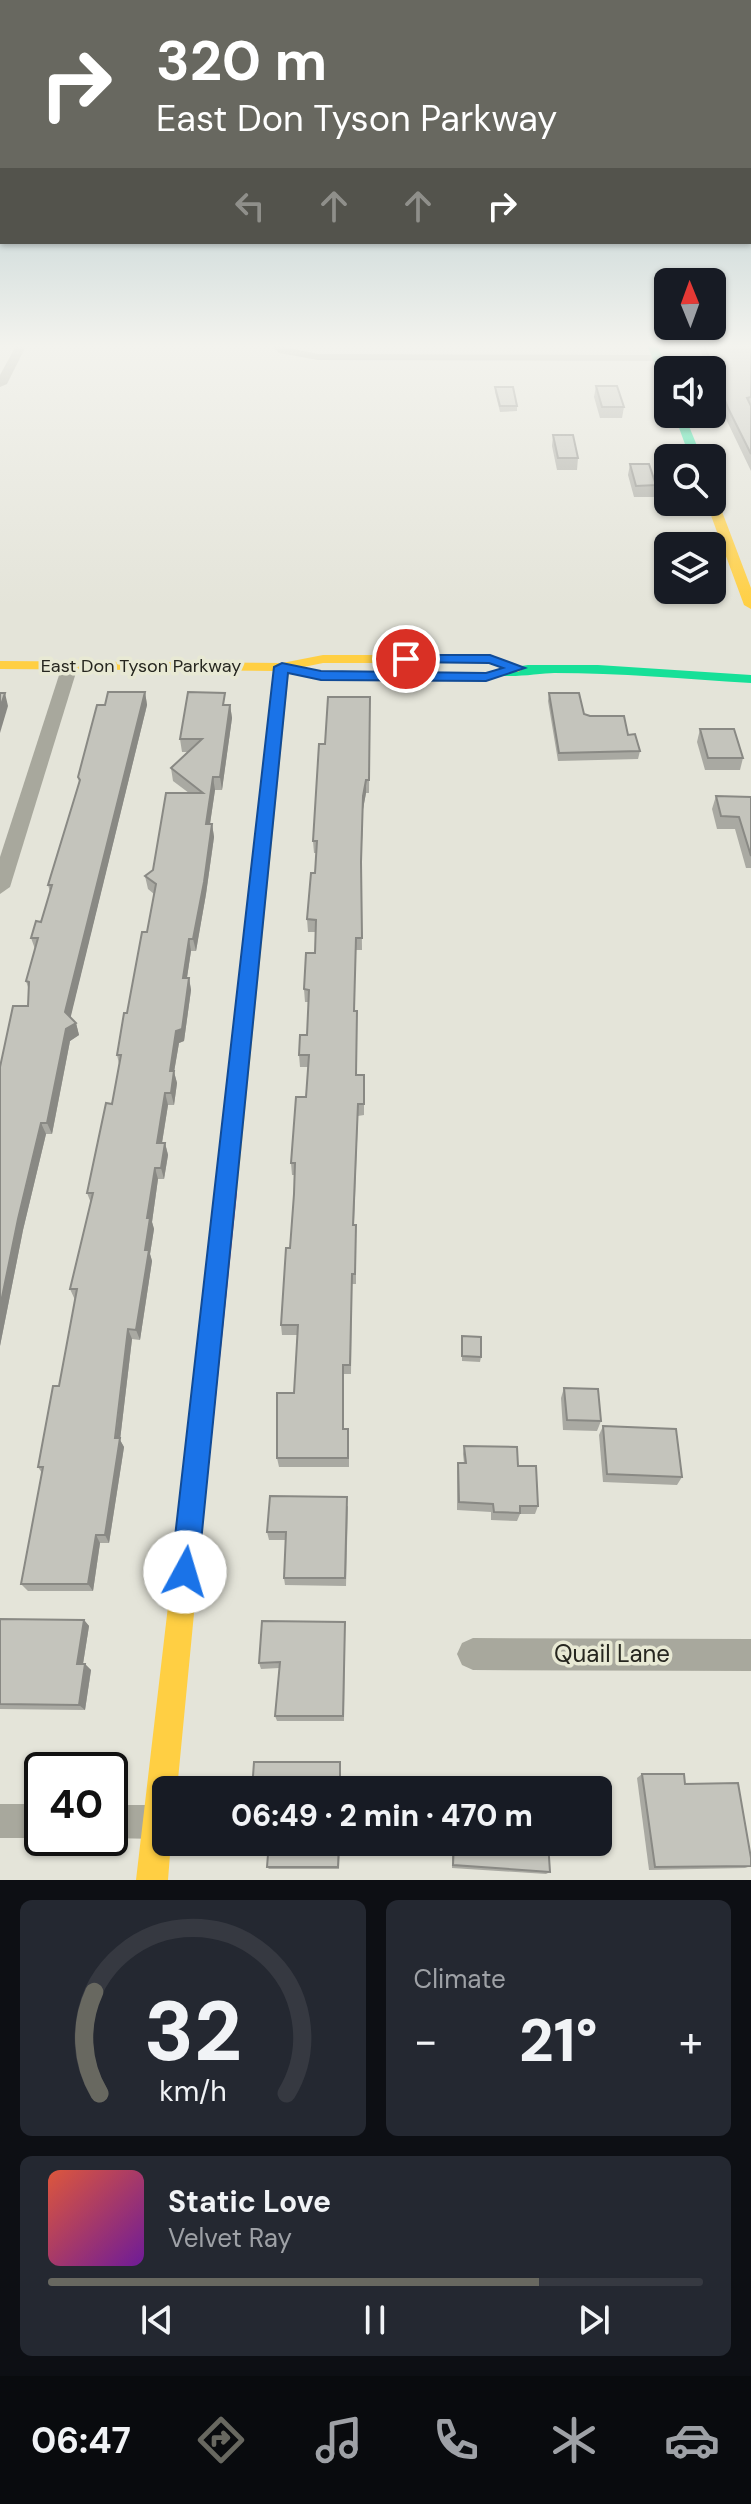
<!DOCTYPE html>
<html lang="en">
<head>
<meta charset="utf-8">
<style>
  body { margin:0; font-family:"DM Sans",sans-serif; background:#242831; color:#f1f3f6; height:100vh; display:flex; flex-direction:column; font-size:30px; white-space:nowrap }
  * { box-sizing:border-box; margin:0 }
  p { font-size:26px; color:#9ea1a6 }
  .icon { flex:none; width:44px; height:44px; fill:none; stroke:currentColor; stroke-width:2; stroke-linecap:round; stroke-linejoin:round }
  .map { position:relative; height:1880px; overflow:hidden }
  .side { display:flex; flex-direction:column; gap:20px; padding:20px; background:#0d0f14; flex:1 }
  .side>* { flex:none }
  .guide { position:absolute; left:0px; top:0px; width:752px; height:244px; box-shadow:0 2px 6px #0004; background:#686860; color:#fff; overflow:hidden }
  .needle { width:52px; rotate:359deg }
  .buttons { position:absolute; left:654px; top:268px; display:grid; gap:16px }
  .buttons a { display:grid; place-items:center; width:72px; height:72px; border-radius:12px; background:#171b24; box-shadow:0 2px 6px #0004; font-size:40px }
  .speed { position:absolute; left:24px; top:1752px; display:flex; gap:16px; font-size:40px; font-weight:700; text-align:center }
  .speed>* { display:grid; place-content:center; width:104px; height:104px; border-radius:50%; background:#171b24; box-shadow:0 2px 6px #0004; line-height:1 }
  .speed .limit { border:4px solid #111; border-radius:12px; background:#fff; color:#111 }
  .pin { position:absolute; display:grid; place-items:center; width:68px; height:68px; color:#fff; margin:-34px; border:4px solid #fff; border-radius:50%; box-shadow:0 2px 8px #0007 }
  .me { position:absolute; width:88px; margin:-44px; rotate:6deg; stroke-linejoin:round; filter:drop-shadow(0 0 6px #0008) }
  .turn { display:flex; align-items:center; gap:28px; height:168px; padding:0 24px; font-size:36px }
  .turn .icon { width:104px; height:104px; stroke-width:2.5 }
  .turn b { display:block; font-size:56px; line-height:68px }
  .lanes { display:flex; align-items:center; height:76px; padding:0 24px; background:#0003; justify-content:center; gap:40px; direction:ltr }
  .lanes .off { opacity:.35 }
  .big { font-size:60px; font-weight:800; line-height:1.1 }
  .side .tile { flex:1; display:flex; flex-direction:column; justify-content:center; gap:12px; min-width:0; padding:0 28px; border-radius:12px; background:#242831 }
  .side .dial { align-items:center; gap:0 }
  .dial svg { height:208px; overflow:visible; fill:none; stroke:#363941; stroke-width:7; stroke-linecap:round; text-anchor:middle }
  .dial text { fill:#f1f3f6; stroke:none }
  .song { display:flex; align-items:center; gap:24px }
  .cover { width:96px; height:96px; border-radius:12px; background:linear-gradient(135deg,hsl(10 70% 55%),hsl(280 70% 35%)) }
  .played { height:8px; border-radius:4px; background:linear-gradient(90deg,#686860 75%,#363941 75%) }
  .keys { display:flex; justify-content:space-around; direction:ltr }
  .heat { display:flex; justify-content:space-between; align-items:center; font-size:44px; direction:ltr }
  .side .tiles { flex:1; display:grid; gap:20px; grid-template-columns:1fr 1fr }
  .tile:last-child { grid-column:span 2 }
  .trip { position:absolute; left:152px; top:1776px; width:460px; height:80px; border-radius:12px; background:#171b24; box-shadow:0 2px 6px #0004; font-weight:800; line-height:80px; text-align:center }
  .dock { display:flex; height:128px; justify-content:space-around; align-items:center; background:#090b0e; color:#9ea1a6 }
  .dock .icon { width:56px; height:56px }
  .dock .current { color:#686860 }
  .dock b { font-size:36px; color:#f1f3f6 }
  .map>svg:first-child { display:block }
</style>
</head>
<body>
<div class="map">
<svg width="751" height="1880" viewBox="0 0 751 1880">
  <rect width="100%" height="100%" fill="#e4e4d9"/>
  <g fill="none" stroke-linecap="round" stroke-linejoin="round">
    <g fill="#a8a89d" fill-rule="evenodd">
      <polygon points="17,344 27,344 7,384 0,387 0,375"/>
      <polygon points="270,344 318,354 657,355 662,358 657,361 318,360 279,353"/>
      <polygon points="70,661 78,666 10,887 0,894 0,857 62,666"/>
      <polygon points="473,1638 751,1639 751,1671 473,1670 462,1665 457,1654 462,1643"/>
      <rect x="0" y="1804" width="42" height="34"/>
      <polygon points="110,1805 158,1805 166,1808 166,1836 158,1839 108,1838"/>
    </g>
    <g fill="#16e098" fill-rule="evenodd">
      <polygon points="647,344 657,344 668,372 668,388 663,385"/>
      <polygon points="674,414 684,414 702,458 690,458"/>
      <path d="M528,665H598L751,675V683C685,679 620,673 554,673C540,673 502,680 494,673L501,669Z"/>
    </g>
    <g fill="#ffcf43" fill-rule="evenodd">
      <polygon points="712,497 718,501 751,588 751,609 744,605 706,502 712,502"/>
      <polygon points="323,655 490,655 525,668 518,672 489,663 323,663 289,670 237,1192 234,1199 226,1202 218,1199 215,1192 274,671 0,669 0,661 282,663"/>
      <polygon points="185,1559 195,1562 198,1572 177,1790 166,1790 166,1842 171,1842 168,1880 136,1880 172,1572 175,1562"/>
    </g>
    <polygon fill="#f24e42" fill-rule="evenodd" points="226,1182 234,1185 237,1192 198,1572 195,1582 185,1585 175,1582 172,1572 215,1192 218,1185"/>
  </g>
  <g fill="#a9a9a2">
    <polygon points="699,344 749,344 751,346 751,471 726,419 712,382 712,370 707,370 699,346"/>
    <polygon points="596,386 624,407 622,418 600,418 594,397"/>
    <polygon points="495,387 517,406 517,411 500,412 495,392"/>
    <polygon points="553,435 578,458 577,470 557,470 552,446"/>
    <polygon points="630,464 656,485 654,497 634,497 628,475"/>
    <polygon points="145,692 147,705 70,1018 76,1023 79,1035 70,1041 52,1134 46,1134 23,1230 0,1346 0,1067 28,1006 29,990 26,981 35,949 31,938 41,922 50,892 48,885 79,782 78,777 105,705"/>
    <polygon points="549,693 584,714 628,735 640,751 638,759 558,761 548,701"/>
    <polygon points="370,697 369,793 366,793 363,809 361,873 362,950 356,950 354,1011 357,1075 364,1075 364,1115 358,1116 354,1225 356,1225 356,1284 352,1284 351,1374 344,1374 344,1429 349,1438 349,1467 279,1467 277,1458 294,1393 297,1335 282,1335 281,1325 290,1248 294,1194 294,1175 292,1175 291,1163 306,1097 308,1067 300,1067 299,1055 307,1035 309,1002 305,1002 304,989 315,953 316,932 308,932 307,919 315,873 316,853 314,853 313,841 325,744"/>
    <polygon points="226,705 230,705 232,718 223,782 222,790 215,790 210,824 212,824 214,837 206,894 196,951 191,951 187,978 189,978 191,990 184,1041 179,1043 174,1072 177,1083 174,1105 168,1105 162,1143 165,1143 168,1155 164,1179 158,1179 152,1222 154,1229 150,1254 152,1261 140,1340 132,1339 120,1440 124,1447 109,1543 100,1543 93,1591 28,1591 21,1584 42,1473 38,1467 59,1386 75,1300 70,1289 91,1203 87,1193 112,1104 119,1064 117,1055 147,932 154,894 148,889 145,876 153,870 189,793 173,781 171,768 189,752 182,752 180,739"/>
    <polygon points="700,729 743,758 740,770 705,770 697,742"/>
    <polygon points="716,796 751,797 751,868 746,868 735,829 717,829 712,809"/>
    <polygon points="462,1336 481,1357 480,1362 462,1361"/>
    <polygon points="564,1388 601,1421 597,1431 563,1430 561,1398"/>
    <polygon points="603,1426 682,1477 677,1485 603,1482 599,1435"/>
    <polygon points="464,1446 518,1466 538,1506 535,1514 520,1514 517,1521 491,1520 491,1512 457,1510 457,1471 458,1463 464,1463 463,1454"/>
    <polygon points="348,1506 346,1586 285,1585 284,1578 286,1540 269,1540 267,1532"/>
    <polygon points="0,1619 84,1620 89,1626 83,1664 85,1664 91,1670 85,1710 0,1709"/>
    <polygon points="345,1628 344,1721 277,1721 275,1716 279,1668 261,1669 259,1663"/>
    <polygon points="642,1774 685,1784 751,1866 745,1868 649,1870 637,1778"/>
    <polygon points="269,1842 340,1842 339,1869 269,1869 267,1867"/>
    <polygon points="452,1842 548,1842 550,1872 546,1874 452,1868"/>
  </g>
  <g fill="#898984">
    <polygon points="145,692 147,705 69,1024 65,1012"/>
    <polygon points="5,693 8,706 0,733 0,708"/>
    <polygon points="230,705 232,718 222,790 220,777"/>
    <polygon points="213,777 215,790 208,837 206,824"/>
    <polygon points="366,780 366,793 363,809 361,875 363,796"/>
    <polygon points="212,824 214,837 206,894 196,951 193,939"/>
    <polygon points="189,939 191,951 185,990 183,978"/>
    <polygon points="189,978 191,990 184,1041 179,1043 174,1072 177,1083 174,1105 171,1093 170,1071 176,1031"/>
    <polygon points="76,1023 79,1035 70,1041 52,1134 47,1123 66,1029"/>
    <polygon points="165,1093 168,1105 160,1155 157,1143"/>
    <polygon points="41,1123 46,1134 23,1230 0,1346 0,1307 18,1219"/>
    <polygon points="165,1143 168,1155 164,1179 161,1168"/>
    <polygon points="155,1168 158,1179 152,1222 154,1229 150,1254 152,1261 140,1340 136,1330 147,1218"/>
    <polygon points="128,1329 132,1339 120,1440 124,1447 109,1543 105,1535"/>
    <polygon points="96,1535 100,1543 93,1591 88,1584"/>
    <polygon points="84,1620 89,1626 82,1670 77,1664"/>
    <polygon points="85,1664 91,1670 85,1710 79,1705"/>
  </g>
  <g fill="#c4c4bc" stroke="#898984" stroke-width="2">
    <polygon points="704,344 749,344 751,346 751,397 747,398 751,406 751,454 728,408"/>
    <polygon points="596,386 617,386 624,407 602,407"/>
    <polygon points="495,387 513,387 517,406 500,406"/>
    <polygon points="553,435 573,435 578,458 558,458"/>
    <polygon points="630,464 649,464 656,485 636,486"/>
    <polygon points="108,692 145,692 65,1012 76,1023 66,1029 47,1123 41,1123 18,1219 0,1307 0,1067 13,1006 28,1006 29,982 26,981 38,938 31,938 36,921 41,922 52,885 48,885 80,780 78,777 97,705 105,705"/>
    <polygon points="188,692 225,693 223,705 230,705 220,777 213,777 206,824 212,824 204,882 193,939 189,939 183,978 189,978 182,1029 176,1031 170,1071 174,1071 171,1093 165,1093 157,1143 165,1143 161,1168 155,1168 147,1218 150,1218 145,1250 149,1250 136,1330 128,1329 115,1438 120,1438 105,1535 96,1535 88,1584 21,1584 43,1467 38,1467 53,1386 59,1386 77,1289 70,1289 93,1193 87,1193 106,1103 112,1104 121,1055 117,1055 124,1013 127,1013 142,932 147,932 156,884 145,876 153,870 166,793 203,793 171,768 202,739 180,739"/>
    <polygon points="0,693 5,693 0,708"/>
    <polygon points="549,693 579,693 584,714 590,716 624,716 628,735 635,734 640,751 559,753"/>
    <polygon points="328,697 370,697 369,780 366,780 363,796 361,862 362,938 356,938 354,1011 357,1011 356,1075 364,1075 364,1104 358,1104 353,1225 356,1225 355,1274 352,1274 350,1365 343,1365 343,1429 348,1429 348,1458 277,1458 277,1393 294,1393 298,1325 281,1325 286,1248 290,1248 294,1194 295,1163 291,1163 296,1097 306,1097 309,1055 299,1055 300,1035 307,1035 309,990 304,989 306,953 315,953 316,920 307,919 311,873 315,873 317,841 313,841 319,744 325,744"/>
    <polygon points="700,729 734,729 743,758 708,758"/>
    <polygon points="716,796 751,797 751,856 739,817 721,816"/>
    <polygon points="462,1336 481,1337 481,1357 462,1356"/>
    <polygon points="564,1388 598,1389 601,1421 567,1420"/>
    <polygon points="603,1426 676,1429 682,1477 607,1474"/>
    <polygon points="464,1446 517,1447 518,1466 536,1466 538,1506 520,1506 520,1513 494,1512 493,1504 459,1502 458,1463 466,1463"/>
    <polygon points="270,1496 347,1497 345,1578 284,1578 286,1532 267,1532"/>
    <polygon points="0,1619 84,1620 77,1664 85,1664 79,1705 0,1704"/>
    <polygon points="262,1621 345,1622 343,1716 275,1716 280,1662 259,1663"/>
    <polygon points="254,1762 340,1762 340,1790 252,1790"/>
    <polygon points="642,1774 684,1774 685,1784 738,1783 751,1858 751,1866 655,1867"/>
    <polygon points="269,1842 339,1842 338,1867 267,1867"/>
    <polygon points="454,1842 548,1842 550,1872 453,1865"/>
  </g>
  <linearGradient id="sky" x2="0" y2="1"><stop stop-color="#91b2b9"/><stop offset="0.57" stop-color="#f3f3ee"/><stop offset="1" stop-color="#f3f3ee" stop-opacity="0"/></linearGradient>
  <rect width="751" height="607" fill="url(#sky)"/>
  <polygon fill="#1a73e8" stroke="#114b97" stroke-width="2" points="406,655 490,655 525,668 486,681 321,680 288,673 198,1572 194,1582 185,1586 175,1582 171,1572 274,667 282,663 321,671 486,673 503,668 489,663 401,662 399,659"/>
  <g text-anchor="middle" stroke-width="7" stroke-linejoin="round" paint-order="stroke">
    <g font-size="18" fill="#26261f" stroke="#e8e9d4">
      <text x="141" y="672">East Don Tyson Parkway</text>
    </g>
    <g font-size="24" fill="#26261f" stroke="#e8e9d4">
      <text x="612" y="1662">Quail Lane</text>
    </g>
  </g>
</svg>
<div class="buttons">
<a><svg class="needle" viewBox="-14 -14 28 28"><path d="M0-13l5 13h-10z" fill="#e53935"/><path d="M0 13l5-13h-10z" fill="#9ea1a6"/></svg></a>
<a><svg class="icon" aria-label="sound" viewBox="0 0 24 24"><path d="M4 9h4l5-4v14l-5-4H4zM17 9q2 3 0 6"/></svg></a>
<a><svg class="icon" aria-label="search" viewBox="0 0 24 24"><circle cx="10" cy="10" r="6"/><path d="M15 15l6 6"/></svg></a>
<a><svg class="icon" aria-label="layers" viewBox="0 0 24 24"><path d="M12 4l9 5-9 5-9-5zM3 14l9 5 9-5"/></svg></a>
</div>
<div class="speed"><div class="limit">40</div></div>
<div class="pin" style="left:406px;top:659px;background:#d93025"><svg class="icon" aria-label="arrive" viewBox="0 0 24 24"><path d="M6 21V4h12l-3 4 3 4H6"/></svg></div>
<svg class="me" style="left:185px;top:1572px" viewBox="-20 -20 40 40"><circle r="19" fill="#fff"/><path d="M0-13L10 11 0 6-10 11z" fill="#1a73e8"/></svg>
<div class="trip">06:49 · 2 min · 470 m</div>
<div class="guide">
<div class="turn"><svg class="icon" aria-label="right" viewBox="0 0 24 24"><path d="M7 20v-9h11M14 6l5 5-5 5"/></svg><div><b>320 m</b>East Don Tyson Parkway</div></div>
<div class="lanes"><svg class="icon off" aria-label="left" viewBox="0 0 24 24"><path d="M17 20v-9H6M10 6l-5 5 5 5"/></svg><svg class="icon off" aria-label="ahead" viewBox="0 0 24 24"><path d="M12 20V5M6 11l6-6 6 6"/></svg><svg class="icon off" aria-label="ahead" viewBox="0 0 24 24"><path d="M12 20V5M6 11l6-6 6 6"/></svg><svg class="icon" aria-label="right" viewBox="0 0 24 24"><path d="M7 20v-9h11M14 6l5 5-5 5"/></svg></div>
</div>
</div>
<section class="side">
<div class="tiles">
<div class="tile dial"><svg viewBox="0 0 100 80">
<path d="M14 69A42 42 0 1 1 86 69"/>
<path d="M14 69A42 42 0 0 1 12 30" stroke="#686860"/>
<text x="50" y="56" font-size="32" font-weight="700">32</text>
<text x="50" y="72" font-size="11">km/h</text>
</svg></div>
<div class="tile"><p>Climate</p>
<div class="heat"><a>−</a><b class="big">21°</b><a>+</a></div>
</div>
<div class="tile">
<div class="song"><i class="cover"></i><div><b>Static Love</b><p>Velvet Ray</p></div></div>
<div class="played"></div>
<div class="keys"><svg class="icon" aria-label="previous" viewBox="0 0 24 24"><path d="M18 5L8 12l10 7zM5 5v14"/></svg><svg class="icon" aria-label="pause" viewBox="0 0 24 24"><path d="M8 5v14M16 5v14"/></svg><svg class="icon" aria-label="next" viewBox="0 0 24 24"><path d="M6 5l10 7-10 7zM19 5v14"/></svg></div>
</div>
</div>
</section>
<nav class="dock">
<b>06:47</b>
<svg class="icon current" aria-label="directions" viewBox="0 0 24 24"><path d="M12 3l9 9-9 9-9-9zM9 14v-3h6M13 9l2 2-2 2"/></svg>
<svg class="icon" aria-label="music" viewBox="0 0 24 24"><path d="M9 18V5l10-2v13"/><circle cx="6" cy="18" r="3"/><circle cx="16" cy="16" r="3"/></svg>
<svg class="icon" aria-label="phone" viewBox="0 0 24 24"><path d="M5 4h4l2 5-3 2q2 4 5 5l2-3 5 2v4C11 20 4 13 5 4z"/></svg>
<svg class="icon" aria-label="climate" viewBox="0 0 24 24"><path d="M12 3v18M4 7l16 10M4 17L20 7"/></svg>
<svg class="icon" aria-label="car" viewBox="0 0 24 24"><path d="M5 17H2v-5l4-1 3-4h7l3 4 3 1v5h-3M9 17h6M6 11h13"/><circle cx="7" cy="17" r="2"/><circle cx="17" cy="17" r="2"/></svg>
</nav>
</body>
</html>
